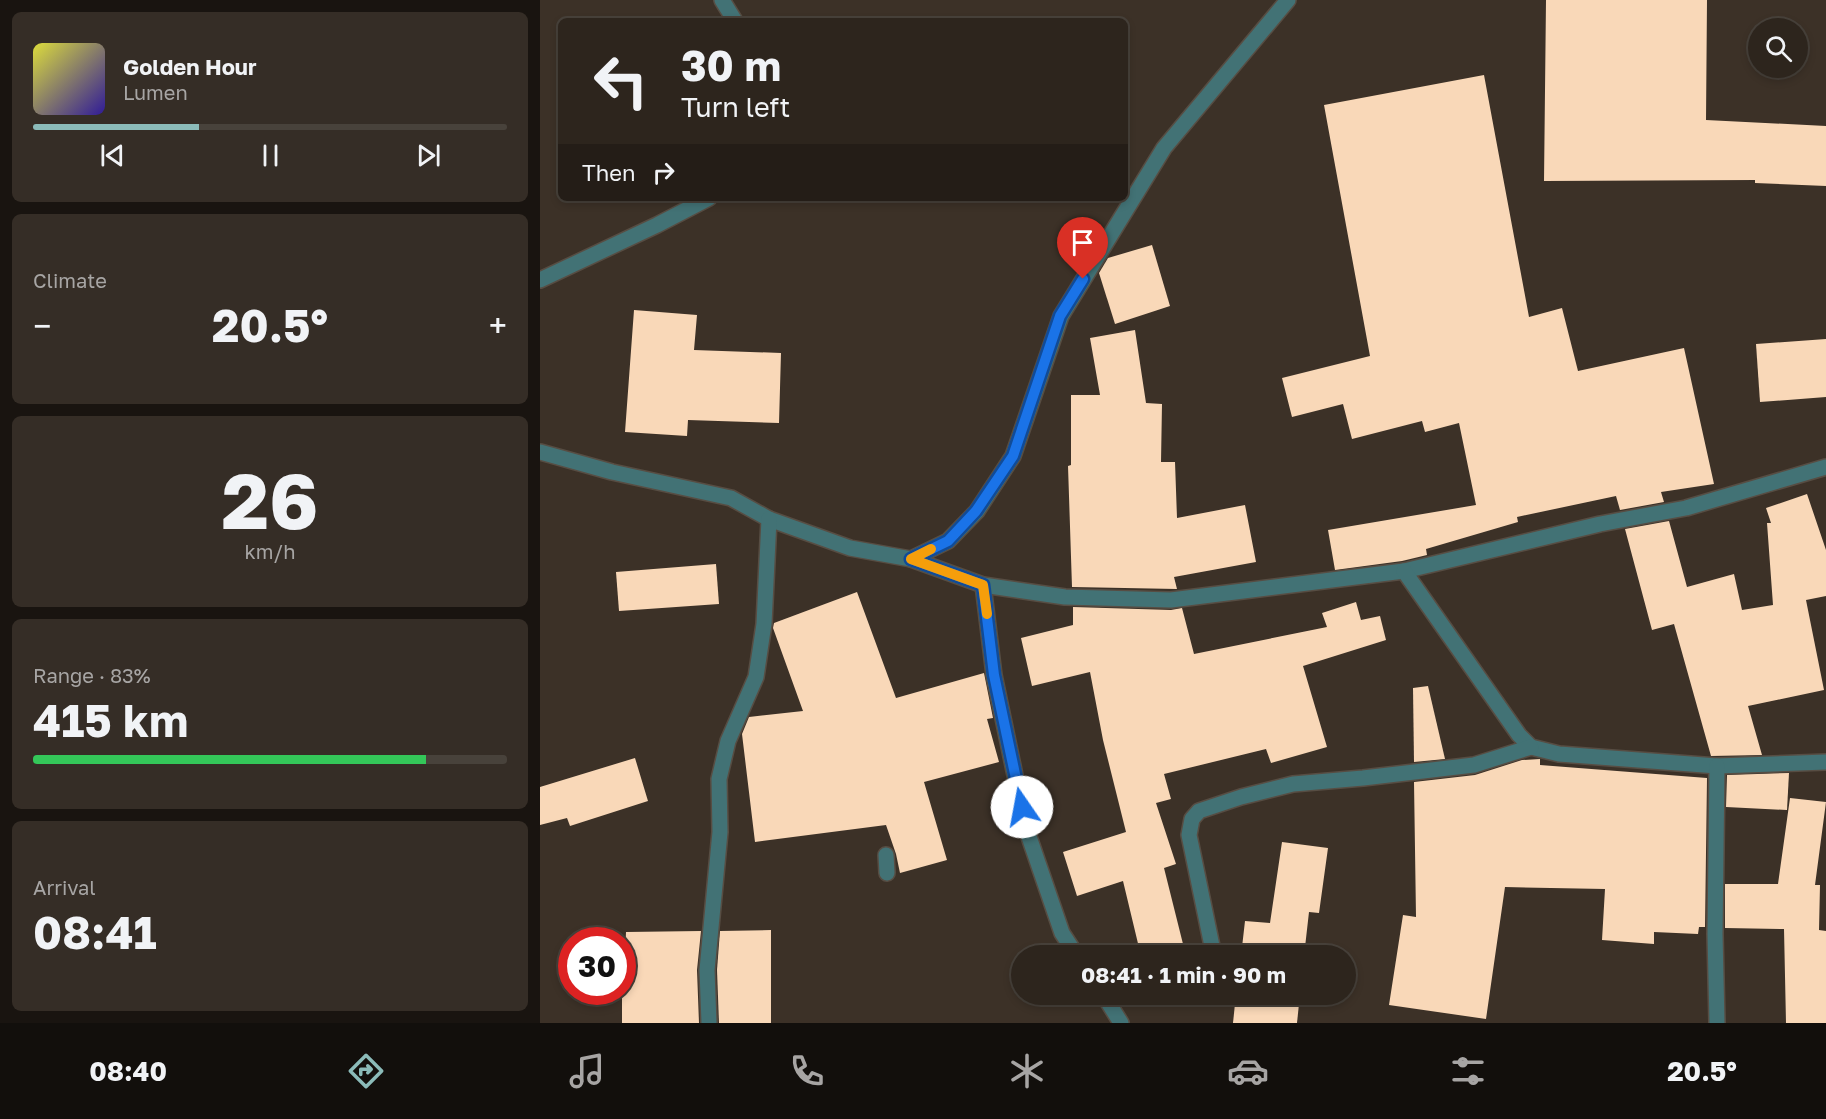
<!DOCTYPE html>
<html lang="en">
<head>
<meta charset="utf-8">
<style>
  body { margin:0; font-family:"Golos Text",sans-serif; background:#352d26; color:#f1f3f6; height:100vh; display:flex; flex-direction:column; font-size:22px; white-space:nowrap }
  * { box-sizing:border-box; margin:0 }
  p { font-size:20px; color:#a7a5a4 }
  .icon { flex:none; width:33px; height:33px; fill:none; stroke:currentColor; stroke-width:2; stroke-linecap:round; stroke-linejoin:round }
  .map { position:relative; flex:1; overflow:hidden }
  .panel { display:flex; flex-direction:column; gap:12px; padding:12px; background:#191410; width:540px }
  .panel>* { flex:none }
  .guide { position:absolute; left:18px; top:18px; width:570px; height:183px; border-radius:9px; box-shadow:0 3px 9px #0003,0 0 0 2px #48423b; background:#2d251d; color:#f1f3f6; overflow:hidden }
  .controls { position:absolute; left:1208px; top:18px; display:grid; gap:12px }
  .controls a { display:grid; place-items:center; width:60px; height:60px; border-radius:50%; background:#2d251d; box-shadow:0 3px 9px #0003,0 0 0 2px #48423b; font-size:30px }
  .speed { position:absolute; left:18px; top:927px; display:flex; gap:12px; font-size:30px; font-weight:700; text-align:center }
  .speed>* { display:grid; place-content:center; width:78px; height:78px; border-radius:50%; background:#2d251d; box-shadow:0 3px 9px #0003,0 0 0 2px #48423b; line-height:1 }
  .speed .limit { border:9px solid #d22; background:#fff; color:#111 }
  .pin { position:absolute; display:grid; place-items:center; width:51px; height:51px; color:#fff; margin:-62px -26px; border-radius:50% 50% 50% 0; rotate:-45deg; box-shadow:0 0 6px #0007 }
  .pin .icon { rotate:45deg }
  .me { position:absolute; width:66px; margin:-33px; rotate:348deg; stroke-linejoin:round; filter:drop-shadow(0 0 4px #0008) }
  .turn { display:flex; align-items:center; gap:21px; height:126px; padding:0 24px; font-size:27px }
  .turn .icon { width:78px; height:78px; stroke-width:2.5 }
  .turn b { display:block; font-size:42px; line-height:51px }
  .then { display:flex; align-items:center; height:57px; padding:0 24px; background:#0003; gap:12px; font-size:22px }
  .big { font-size:45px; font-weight:700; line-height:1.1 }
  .panel .widget { flex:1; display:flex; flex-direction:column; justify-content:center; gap:9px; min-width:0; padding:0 21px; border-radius:9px; background:#352d26 }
  .panel .dial { align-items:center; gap:0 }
  .dial b { font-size:78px; line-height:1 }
  .song { display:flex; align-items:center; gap:18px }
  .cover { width:72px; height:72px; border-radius:9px; background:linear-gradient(135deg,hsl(60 70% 55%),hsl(250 70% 35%)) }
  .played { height:6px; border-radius:3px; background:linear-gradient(90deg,#8bbbb9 35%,#48423b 35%) }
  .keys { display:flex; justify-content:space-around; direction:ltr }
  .heat { display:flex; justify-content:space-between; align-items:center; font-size:33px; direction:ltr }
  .charge { height:9px; border-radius:4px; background:linear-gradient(90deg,#34c759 83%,#48423b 0) }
  .trip { position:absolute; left:471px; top:945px; width:345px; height:60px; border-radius:30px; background:#2d251d; box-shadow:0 3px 9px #0003,0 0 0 2px #48423b; font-weight:700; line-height:60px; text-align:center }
  .tab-bar { display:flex; height:96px; justify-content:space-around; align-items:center; background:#120f0c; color:#a7a5a4 }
  .tab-bar .icon { width:42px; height:42px }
  .tab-bar .on { color:#8bbbb9 }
  .tab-bar b { font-size:27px; color:#f1f3f6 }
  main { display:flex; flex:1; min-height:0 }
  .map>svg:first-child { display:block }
</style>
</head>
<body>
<main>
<section class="panel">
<div class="widget">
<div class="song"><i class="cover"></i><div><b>Golden Hour</b><p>Lumen</p></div></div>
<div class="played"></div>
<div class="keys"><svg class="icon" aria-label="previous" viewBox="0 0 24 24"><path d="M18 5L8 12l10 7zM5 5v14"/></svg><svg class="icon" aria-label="pause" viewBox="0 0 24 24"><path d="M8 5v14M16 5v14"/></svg><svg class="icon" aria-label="next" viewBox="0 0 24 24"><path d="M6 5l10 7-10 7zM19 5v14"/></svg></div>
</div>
<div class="widget"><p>Climate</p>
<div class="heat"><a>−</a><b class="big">20.5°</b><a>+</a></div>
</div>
<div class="widget dial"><b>26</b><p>km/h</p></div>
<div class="widget"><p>Range · 83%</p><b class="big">415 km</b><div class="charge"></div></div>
<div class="widget"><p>Arrival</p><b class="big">08:41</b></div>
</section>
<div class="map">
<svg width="1286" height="1023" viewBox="0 0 1286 1023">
  <rect width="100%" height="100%" fill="#3c3127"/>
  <g fill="#f9d8b8">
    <polygon points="1006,0 1167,0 1166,120 1286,126 1286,186 1215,183 1215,180 1004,181"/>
    <polygon points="944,75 989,317 1022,308 1038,371 1144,348 1174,484 1121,492 1124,502 1080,510 1076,496 977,517 978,522 886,549 887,555 862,561 795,570 788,530 936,505 919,423 885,432 882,421 812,439 803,404 752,417 742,378 830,356 784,105"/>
    <polygon points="612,245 630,306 575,324 559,273 568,258"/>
    <polygon points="94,310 157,315 154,350 241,353 239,423 148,420 147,436 85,432"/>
    <polygon points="595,330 606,403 622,404 621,462 635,462 637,518 705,505 716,562 634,577 637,589 532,587 528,466 531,465 531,395 560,395 550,338"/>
    <polygon points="1286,339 1286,397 1220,402 1216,344"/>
    <polygon points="1267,494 1286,550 1286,596 1266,600 1284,690 1208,706 1222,755 1171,756 1134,624 1112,630 1085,529 1129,521 1147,587 1194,574 1202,610 1233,605 1227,523 1231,523 1226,508"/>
    <polygon points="176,564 179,604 79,611 76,572"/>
    <polygon points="317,592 356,698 444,673 453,718 447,719 459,762 384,782 407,860 360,873 356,854 346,825 215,842 202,734 209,717 263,711 233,628 234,623"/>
    <polygon points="816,602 821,620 840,616 846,640 763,666 787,747 731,763 726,749 624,774 631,799 616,803 636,864 624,868 646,956 601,956 583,881 537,896 523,852 586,832 563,740 550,672 492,686 481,638 533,625 533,607 631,610 642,608 654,654 787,627 782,613"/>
    <polygon points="888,686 905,759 874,762 873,688"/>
    <polygon points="95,758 108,801 30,826 27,818 0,825 0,787"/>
    <polygon points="1000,759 1000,765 1167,778 1165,927 1159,927 1158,934 1114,932 1114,944 1062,940 1065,889 965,887 946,1019 849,1005 863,915 876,917 874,782 935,775 982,760"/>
    <polygon points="1249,773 1247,810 1186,807 1187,775"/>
    <polygon points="1250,798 1286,802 1275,885 1280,885 1279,930 1286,931 1286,1023 1246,1023 1244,929 1185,928 1185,884 1238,884"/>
    <polygon points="742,842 788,848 779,913 769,912 764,956 701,956 705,921 730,923"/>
    <polygon points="231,930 231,1023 179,1023 177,970 180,931"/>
    <polygon points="161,931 157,970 159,1023 82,1023 82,982 84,982 86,932"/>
    <polygon points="696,994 760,994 757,1023 693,1023"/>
  </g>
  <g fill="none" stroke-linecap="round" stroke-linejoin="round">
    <g stroke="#574d43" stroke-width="18">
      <g id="minor">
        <polyline points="182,0 195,21"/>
        <polyline points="0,280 117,225 169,198"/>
        <polyline points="0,452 72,472 191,498 229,519 310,548 371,559 408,541 437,511 473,456 521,316 624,148 748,0"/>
        <polyline points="371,559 443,585 525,597 631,600 864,571 1060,524 1146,508 1286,467"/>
        <polyline points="864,571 979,735 991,747 1019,754 1177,766 1286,762"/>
        <polyline points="443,585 454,675 486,828 522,933 537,956"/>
        <polyline points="346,855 347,873"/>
        <polyline points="672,946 649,835 652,819 659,811 701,797 753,784 823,778 934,765 991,747"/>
        <polyline points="563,994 581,1023"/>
        <polyline points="169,1023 167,970 180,832 179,779 188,741 216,677 224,624 229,519"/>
        <polyline points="1177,1023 1175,934 1177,766"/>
      </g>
    </g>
    <use href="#minor" stroke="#427275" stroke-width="15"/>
  </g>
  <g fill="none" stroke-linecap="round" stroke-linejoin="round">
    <g stroke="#114b97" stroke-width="15">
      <polyline id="route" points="482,807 454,675 443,585 371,559 408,541 436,511 473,456 520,316 543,279"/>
    </g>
    <use href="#route" stroke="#1a73e8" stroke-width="10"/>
    <polyline stroke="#f59e0b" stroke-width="10" points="391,549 371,559 443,585 447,614"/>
  </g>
</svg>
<div class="controls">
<a><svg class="icon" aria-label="search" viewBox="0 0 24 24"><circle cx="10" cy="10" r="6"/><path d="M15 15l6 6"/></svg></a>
</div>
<div class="speed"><div class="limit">30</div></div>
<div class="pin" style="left:543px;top:279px;background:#d93025"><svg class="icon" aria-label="arrive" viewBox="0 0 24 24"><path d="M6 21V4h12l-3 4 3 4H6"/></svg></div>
<svg class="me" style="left:482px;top:807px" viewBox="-20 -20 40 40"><circle r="19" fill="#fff"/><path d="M0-13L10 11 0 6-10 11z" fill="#1a73e8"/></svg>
<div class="trip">08:41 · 1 min · 90 m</div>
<div class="guide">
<div class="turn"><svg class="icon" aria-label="left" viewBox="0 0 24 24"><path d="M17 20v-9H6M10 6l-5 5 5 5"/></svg><div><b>30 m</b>Turn left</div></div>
<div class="then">Then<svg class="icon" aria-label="right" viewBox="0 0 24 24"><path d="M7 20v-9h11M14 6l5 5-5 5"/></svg></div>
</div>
</div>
</main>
<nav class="tab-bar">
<b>08:40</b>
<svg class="icon on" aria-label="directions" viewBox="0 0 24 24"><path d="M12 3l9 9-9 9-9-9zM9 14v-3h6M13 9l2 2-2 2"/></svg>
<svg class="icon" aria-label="music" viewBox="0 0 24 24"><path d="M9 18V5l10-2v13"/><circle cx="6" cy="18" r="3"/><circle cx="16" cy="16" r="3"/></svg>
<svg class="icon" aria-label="phone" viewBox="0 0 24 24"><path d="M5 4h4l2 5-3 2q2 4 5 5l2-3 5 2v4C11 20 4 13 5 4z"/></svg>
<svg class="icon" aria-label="climate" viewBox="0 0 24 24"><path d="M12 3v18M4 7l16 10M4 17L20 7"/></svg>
<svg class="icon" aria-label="car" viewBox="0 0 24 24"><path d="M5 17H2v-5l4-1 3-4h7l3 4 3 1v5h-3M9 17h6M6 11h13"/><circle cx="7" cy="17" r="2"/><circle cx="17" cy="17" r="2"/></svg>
<svg class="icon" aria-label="filters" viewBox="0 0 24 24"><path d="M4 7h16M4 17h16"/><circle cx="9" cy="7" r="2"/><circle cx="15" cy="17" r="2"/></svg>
<b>20.5°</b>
</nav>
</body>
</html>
